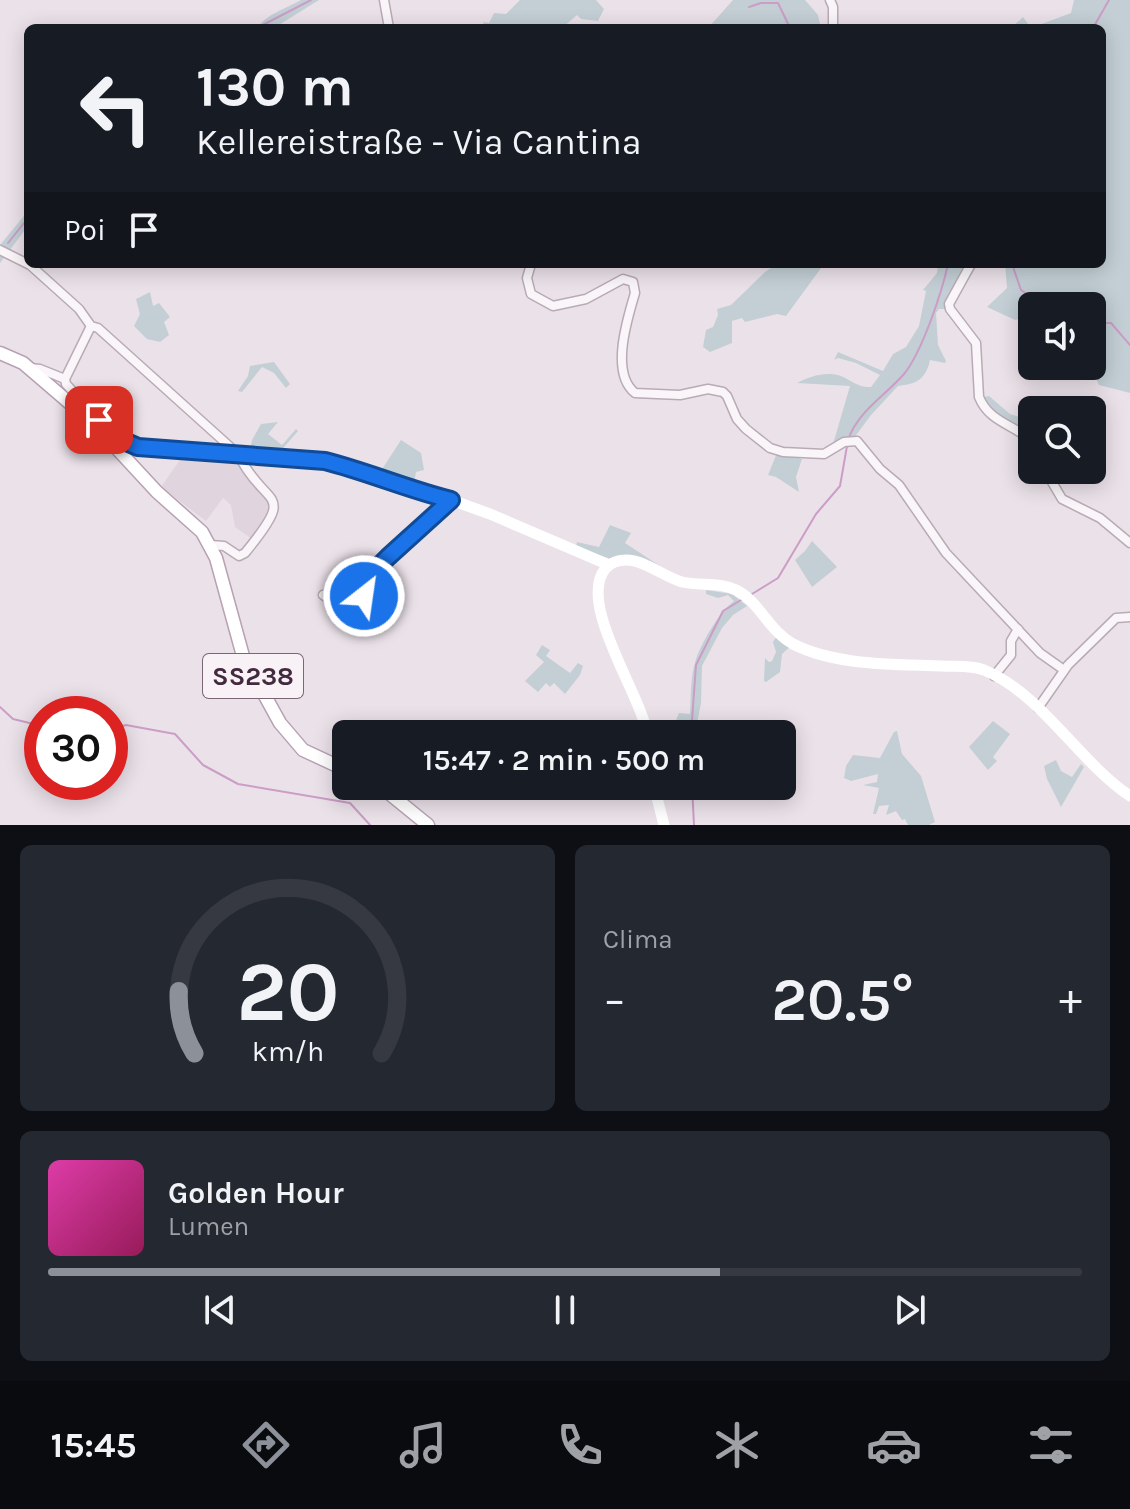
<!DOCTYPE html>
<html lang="it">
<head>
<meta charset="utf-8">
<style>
  body { margin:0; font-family:Karla,sans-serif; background:#242831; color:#f1f3f6; height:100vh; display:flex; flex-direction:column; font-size:30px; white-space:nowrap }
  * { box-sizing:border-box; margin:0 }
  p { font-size:26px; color:#9ea1a6 }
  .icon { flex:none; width:44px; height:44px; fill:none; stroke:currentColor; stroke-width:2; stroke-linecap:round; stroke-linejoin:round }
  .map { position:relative; height:825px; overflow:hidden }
  .panel { display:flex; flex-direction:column; gap:20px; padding:20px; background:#0d0f14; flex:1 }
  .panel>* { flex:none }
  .guide { position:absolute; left:24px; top:24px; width:1082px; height:244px; border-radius:12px; box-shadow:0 4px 20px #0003; background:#171b24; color:#f1f3f6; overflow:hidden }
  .controls { position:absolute; left:1018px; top:292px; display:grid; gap:16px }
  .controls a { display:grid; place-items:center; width:88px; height:88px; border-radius:12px; background:#171b24; box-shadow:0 4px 20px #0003; font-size:40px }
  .speed { position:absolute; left:24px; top:696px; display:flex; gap:16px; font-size:40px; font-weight:700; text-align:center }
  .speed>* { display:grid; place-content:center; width:104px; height:104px; border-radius:50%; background:#171b24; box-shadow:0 4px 20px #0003; line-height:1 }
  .speed .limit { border:12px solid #d22; background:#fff; color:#111 }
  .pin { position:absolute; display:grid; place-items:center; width:68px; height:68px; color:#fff; margin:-34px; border-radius:16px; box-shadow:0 4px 12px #0006 }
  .me { position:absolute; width:88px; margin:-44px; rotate:30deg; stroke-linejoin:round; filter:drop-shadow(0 0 6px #0008) }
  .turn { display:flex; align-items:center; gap:28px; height:168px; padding:0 40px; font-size:36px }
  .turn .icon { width:104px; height:104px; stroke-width:2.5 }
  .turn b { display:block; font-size:56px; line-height:68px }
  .then { display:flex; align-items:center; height:76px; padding:0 40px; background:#0003; gap:16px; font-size:30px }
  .big { font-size:60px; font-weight:600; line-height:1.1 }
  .panel .card { flex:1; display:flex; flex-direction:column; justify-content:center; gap:12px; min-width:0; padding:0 28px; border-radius:12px; background:#242831 }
  .panel .dial { align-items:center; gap:0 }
  .dial svg { height:208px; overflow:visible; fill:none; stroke:#363941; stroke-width:7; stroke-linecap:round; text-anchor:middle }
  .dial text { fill:#f1f3f6; stroke:none }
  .song { display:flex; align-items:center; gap:24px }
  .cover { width:96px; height:96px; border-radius:12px; background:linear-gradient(135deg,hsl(320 70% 55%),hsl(330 70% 35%)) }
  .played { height:8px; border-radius:4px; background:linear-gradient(90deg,#8c9099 65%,#363941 65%) }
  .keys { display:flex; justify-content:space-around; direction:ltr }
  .heat { display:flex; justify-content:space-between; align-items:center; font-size:44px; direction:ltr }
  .panel .tiles { flex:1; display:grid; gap:20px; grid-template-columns:1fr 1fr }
  .card:last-child { grid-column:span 2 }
  .trip { position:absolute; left:332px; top:720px; width:464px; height:80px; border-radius:12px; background:#171b24; box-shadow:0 4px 20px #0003; font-weight:600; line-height:80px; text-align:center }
  .dock { display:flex; height:128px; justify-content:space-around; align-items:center; background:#090b0e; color:#9ea1a6 }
  .dock .icon { width:56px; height:56px }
  .dock .selected { color:#8c9099 }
  .dock b { font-size:36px; color:#f1f3f6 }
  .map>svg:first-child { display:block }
</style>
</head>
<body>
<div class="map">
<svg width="1130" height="825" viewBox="0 0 1130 825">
  <rect width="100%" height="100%" fill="#ebe2e9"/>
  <polygon fill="#e0d4de" points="170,456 224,458 237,465 267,498 270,507 265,516 268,519 252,539 235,527 231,505 223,498 206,521 161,487 180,460"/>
  <g fill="#c3cfd5">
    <path d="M301,0H319L274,28H245L258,27C267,14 287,8 301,0Z"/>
    <polygon points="520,0 596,0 604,9 598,21 581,19 577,15 562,28 481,28 484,22 489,23 494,13 506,14"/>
    <polygon points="733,0 805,0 818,15 821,28 708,28"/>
    <polygon points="1074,0 1130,0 1130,393 1099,385 1092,370 1092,306 1032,306 1032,316 1015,320 987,307 1007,288 1005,264 1102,264 1102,28 1011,28 1023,17 1031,28 1071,13"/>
    <polygon points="28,211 28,226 0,263 0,245"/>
    <polygon points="777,264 824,264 786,316 777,314 745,322 742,318 732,321 732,343 710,352 703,347 706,330 713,327 718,315 717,309 731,305 765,272"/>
    <path d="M938,264H978L950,309H939L936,313L938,345L946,361L945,363L930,360C926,379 917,384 898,386L871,415L854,438L849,437L831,451L850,386L797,383C810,376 826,371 841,376C852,381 859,388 871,387L880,375L856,363L838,358L834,360L838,352L883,371L893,354L906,347L919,326L926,291L923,290L937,273Z"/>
    <polygon points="150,292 153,306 159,303 170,317 164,322 169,335 160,342 147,339 134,326 140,314 136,299"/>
    <polygon points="274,362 290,384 286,388 274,373 262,367 242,392 238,391 248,376 250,366"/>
    <path d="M989,396L1010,414L1032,421V431C1010,433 995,412 979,398Z"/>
    <polygon points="278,422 268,434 282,445 296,429 298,431 279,453 250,450 252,440 261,424"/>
    <polygon points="401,440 421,453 424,470 416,472 413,488 379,474"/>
    <polygon points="777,453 802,459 796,477 799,492 776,477 768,475"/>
    <polygon points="610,525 631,533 625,543 663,568 611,559 576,547 577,542 599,547"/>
    <polygon points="812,541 837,567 812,587 795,560 805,551"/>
    <path d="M706,590L732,594L747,606L733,615L722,628L702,666L701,703L695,734H670L679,713L690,714C691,697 690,679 695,663C700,644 720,611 734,601L728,595L718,598L706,594Z"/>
    <polygon points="779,633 793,644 782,654 780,672 766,682 764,681 765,658 769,662 772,661 776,652 773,642"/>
    <polygon points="542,645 550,650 546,656 570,673 578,663 583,666 580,675 565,694 554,683 550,687 546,683 538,692 525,681 544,662 536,655"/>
    <polygon points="993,721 1010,734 993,757 997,761 988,770 969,747"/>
    <polygon points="897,731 902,754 921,776 935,822 929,825 908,825 905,819 902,820 896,811 886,815 889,805 879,806 876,814 873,814 879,788 863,785 877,782 878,774 851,781 844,778 846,766 853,755 880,758 894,732"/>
    <polygon points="1056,760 1061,771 1072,777 1081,764 1084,767 1061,807 1047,779 1044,766"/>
  </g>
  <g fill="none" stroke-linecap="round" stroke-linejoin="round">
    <g stroke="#cb9dc7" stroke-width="2">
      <polyline points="749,7 761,3 778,3 790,28"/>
      <polyline points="257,28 311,0"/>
      <polyline points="1093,28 1109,0"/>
      <polyline points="8,243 28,218"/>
      <polyline points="1012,264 1021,290 1044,306"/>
      <polyline points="1092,323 1111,323 1130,345"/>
      <path d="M848,440C858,411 885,396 904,374C922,352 942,292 948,264"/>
      <polyline points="752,594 778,578 816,514 840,486 847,446"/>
      <polyline points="0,707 13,719 42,726"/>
      <polyline points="110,730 126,725 175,734 203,765 238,784 350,803 370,825"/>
      <polyline points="691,734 696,665 723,611 741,600"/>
      <polyline points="692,786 694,825"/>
    </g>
    <g stroke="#b9abb6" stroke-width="11">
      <g id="street">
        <polyline points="384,0 389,28"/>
        <polyline points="830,0 833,7 833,28"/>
        <polyline points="0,250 28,264"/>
        <path d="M29,264L79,309L91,326L98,328L238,454C265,510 299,487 245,553L239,556L224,546L211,545"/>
        <path d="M531,264L527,278L531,294L553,306L586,299L623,279L633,282L635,293C627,320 610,373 635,393L680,395L708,389L723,392L727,396L737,419L746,429L770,448L783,452L824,454L844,442L857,441L880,469L899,485L946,553L1040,653L1064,670"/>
        <path d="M971,264L949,304L950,309L976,343L979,397C989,422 1013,424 1032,441"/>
        <polyline points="30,368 40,369 65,379 66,384 99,420"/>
        <polyline points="65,379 91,326"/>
        <polyline points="1045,470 1062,499 1100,518 1130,543"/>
        <path d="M323,595L348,612C366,594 372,575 388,557L451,500"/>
        <polyline points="994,676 1011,655 1011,641 1018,629"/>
        <polyline points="1038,708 1068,665 1116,618 1130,617"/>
      </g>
    </g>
    <g stroke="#b7a1b3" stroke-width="15">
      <g id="primary">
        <polyline points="0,353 23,363 94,424 157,492 202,532 216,558 243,656 280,723 303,750 346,770"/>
        <polyline points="380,786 428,825"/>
      </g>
    </g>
    <use href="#street" stroke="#f9f5f8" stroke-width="8"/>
    <g stroke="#fff" stroke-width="11">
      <polyline points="94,424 99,420 124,441 138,447 309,459 352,468 409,490 451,500 490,514 609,565"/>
      <path d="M647,734C642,696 577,604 605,569C610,563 618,560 626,560C645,560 664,577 682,582C700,586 720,582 736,590C759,601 769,631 793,644C836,666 895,664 942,666C955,667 971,665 984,670C1042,694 1078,761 1130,796"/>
      <polyline points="654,786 664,825"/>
    </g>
    <use href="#primary" stroke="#fff" stroke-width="12"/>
  </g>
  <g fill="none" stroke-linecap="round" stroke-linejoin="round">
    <g stroke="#114b97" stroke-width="20">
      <path id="route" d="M99,420L124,441L138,447L325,461C368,472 407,489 451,500L388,557L379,566L364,596"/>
    </g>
    <use href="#route" stroke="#1a73e8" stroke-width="14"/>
  </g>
  <g text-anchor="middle" stroke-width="7" stroke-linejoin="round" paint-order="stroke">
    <rect fill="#f8f2f7" stroke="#796676" stroke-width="2" x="203" y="654" width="100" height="44" rx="6"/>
    <g font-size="26" font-weight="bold" fill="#432a3e">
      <text x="253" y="685">SS238</text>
    </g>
  </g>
</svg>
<div class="controls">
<a><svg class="icon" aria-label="sound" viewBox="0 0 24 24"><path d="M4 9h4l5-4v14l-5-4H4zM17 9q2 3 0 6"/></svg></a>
<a><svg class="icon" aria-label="search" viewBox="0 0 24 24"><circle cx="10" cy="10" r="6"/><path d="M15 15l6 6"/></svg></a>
</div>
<div class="speed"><div class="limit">30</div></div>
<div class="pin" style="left:99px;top:420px;background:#d93025"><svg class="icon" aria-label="arrive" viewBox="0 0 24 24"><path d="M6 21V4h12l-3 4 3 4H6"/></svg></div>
<svg class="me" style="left:364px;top:596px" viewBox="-20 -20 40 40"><circle r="17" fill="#1a73e8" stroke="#fff" stroke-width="3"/><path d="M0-11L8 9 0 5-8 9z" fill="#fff"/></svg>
<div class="trip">15:47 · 2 min · 500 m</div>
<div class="guide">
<div class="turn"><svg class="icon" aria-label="left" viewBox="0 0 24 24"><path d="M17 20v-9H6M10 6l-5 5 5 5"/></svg><div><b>130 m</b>Kellereistraße - Via Cantina</div></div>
<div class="then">Poi<svg class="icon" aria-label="arrive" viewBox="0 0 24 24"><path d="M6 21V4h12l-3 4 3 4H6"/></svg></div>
</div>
</div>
<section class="panel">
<div class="tiles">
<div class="card dial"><svg viewBox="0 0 100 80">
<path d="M14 69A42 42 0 1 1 86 69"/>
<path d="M14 69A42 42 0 0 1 8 45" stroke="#8c9099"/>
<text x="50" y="56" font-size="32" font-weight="700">20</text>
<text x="50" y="72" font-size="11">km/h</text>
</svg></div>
<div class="card"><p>Clima</p>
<div class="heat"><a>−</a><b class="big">20.5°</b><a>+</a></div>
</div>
<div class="card">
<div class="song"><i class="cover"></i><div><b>Golden Hour</b><p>Lumen</p></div></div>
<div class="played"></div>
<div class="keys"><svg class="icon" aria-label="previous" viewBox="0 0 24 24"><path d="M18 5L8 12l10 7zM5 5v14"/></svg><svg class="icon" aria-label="pause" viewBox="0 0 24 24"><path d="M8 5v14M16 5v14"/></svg><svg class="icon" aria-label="next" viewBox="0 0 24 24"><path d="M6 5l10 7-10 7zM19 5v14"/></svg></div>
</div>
</div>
</section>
<nav class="dock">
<b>15:45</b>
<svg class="icon selected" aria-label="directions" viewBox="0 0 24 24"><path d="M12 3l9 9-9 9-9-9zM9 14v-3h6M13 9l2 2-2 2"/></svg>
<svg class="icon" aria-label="music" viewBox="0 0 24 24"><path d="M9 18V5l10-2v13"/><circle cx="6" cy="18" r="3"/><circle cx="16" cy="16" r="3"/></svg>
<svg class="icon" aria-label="phone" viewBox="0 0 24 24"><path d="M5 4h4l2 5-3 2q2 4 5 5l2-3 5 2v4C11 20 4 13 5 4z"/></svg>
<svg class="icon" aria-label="climate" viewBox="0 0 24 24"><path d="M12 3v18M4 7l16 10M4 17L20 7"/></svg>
<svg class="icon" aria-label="car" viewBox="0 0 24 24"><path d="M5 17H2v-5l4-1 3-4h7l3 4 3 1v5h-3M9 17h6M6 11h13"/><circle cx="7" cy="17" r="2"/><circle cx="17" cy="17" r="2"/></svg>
<svg class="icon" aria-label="filters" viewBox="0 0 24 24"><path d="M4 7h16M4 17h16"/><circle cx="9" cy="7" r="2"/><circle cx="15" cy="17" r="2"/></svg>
</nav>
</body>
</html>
